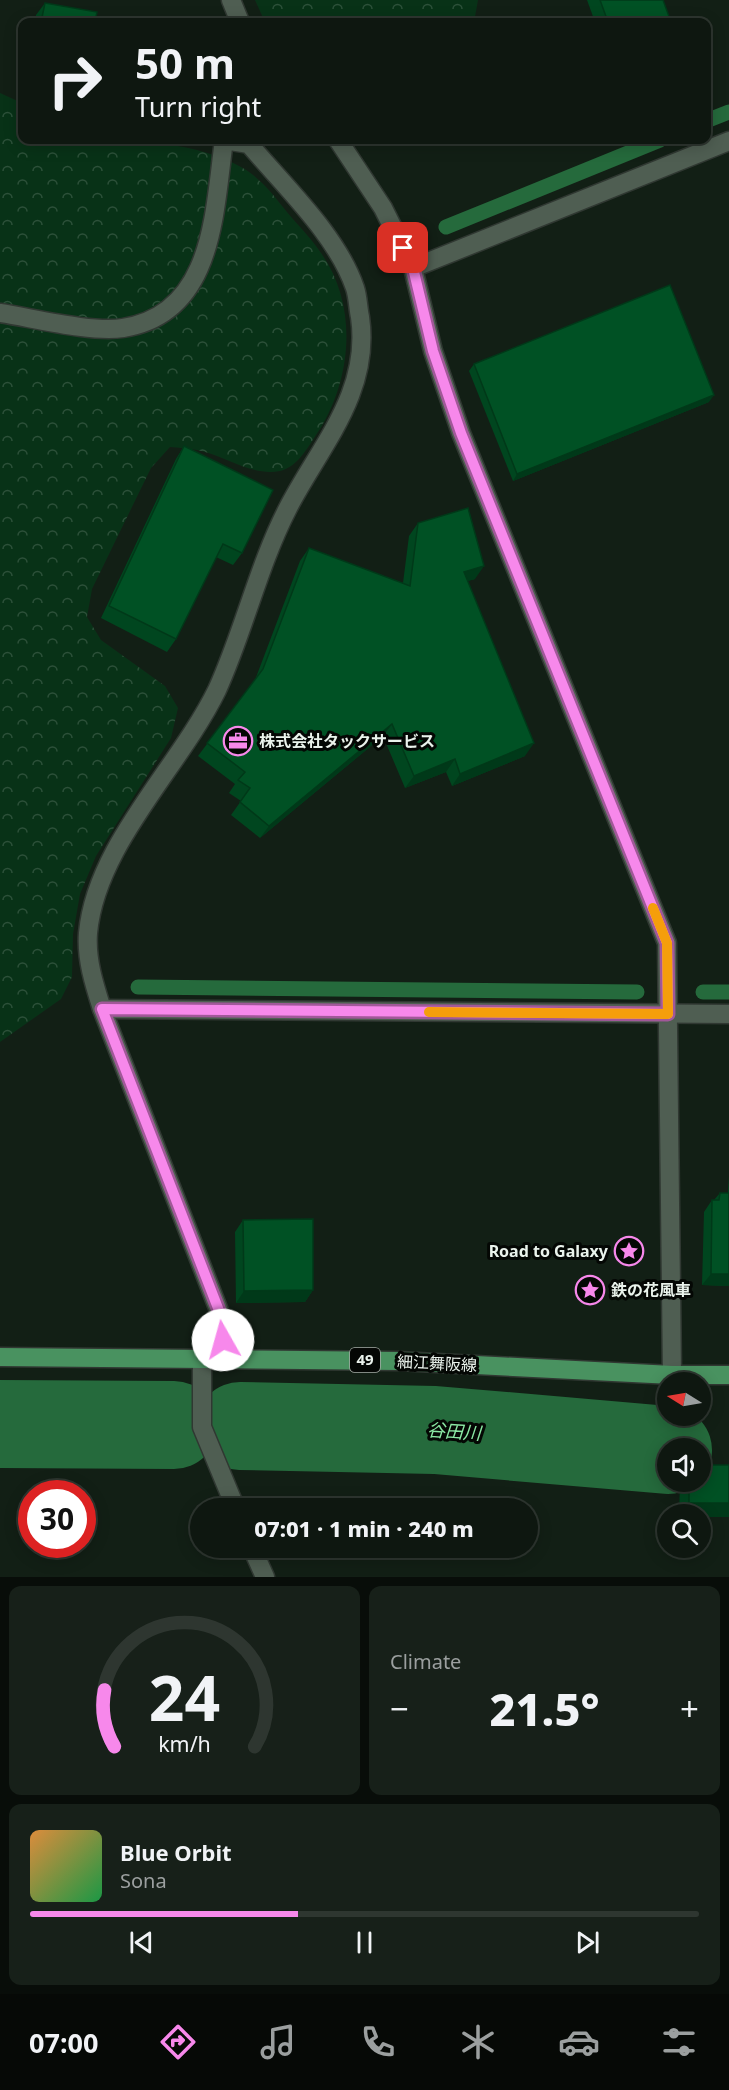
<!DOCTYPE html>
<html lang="en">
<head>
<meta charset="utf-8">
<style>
  body { margin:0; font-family:"Noto Sans","Noto Sans JP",sans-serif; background:#172019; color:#f1f3f6; height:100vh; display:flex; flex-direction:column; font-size:22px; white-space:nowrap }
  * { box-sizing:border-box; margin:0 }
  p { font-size:20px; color:#9b9f9f }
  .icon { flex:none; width:33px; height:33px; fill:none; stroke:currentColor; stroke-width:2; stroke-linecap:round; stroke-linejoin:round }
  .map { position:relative; height:1577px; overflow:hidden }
  .panel { display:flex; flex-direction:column; gap:9px; padding:9px; background:#080d09; flex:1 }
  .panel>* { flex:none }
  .top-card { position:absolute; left:18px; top:18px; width:693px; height:126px; border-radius:12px; box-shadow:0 3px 15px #0003,0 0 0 2px #2e3630; background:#0e1710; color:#f1f3f6; overflow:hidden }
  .needle { width:39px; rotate:281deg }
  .controls { position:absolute; left:657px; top:1372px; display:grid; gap:12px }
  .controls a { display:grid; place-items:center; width:54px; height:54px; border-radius:50%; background:#0e1710; box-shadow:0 3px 15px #0003,0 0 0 2px #2e3630; font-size:30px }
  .speed { position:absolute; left:18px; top:1480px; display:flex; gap:12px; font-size:30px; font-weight:700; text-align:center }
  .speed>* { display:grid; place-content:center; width:78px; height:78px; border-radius:50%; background:#0e1710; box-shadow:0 3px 15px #0003,0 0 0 2px #2e3630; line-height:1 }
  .speed .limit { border:9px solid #d22; background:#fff; color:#111 }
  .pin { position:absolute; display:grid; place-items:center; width:51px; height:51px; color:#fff; margin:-26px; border-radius:12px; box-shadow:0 3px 9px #0006 }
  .me { position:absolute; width:66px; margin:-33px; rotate:353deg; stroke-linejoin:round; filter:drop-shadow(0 0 4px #0008) }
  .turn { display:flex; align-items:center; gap:21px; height:126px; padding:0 18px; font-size:27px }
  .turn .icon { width:78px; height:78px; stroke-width:2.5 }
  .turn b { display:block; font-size:42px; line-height:51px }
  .big { font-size:45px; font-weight:800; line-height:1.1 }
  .panel .widget { flex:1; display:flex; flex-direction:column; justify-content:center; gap:9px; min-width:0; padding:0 21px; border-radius:12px; background:#172019 }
  .panel .dial { align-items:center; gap:0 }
  .dial svg { height:156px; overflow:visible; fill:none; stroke:#2e3630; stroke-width:7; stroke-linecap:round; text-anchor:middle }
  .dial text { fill:#f1f3f6; stroke:none }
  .song { display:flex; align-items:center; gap:18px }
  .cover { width:72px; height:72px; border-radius:9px; background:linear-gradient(135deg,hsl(30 70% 55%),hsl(140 70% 35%)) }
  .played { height:6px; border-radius:3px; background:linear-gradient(90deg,#f788eb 40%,#2e3630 40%) }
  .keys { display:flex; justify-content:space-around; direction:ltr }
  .heat { display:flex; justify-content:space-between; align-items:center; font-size:33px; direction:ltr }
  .panel .tiles { flex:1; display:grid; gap:9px; grid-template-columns:1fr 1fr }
  .widget:last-child { grid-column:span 2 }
  .trip { position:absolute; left:190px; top:1498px; width:348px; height:60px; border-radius:30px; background:#0e1710; box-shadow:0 3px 15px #0003,0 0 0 2px #2e3630; font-weight:800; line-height:60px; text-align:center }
  .menu { display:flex; height:96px; justify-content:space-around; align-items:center; background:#060906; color:#9b9f9f }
  .menu .icon { width:42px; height:42px }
  .menu .current { color:#f788eb }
  .menu b { font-size:27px; color:#f1f3f6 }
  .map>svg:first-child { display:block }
</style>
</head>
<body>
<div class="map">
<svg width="729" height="1577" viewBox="0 0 729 1577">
  <defs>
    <pattern id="forest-crowns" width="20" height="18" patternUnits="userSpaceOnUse" patternTransform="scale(1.5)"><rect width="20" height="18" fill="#083217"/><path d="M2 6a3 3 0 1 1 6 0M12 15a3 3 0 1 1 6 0" fill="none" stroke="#2c5039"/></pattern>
  </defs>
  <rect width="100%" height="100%" fill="#121f15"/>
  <g fill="url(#forest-crowns)">
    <polygon points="255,0 478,0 474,22 265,22"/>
    <path d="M0,93L22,103V140C88,140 183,134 241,167C262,178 277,200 292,218C302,229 313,241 321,253C358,305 352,377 320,429C310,443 299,467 280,471C252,477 224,455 197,450C188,448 179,448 170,447L151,468L92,589L87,617L101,640L165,686L178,708L171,738L96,856L80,894L73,934L72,977L61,999L0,1042Z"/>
  </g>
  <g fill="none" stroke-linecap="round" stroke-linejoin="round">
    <g stroke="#256a3c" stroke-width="15">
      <polyline points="706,121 729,112"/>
      <polyline points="446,227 660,140"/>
      <polyline points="138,987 637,992"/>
      <polyline points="703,992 729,992"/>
    </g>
    <g stroke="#256a3c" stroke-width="88">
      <polyline points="0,1424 174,1425"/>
      <polyline points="240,1426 435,1430 668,1450"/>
    </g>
    <g stroke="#303832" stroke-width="21">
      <g id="minor">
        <polyline points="231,0 240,22"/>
        <polyline points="338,140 383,208 413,268 433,351 461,433 667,943 672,1375"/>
        <polyline points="413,268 729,141"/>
        <path d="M0,313C33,318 92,333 123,328C214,314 214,212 224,140"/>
        <polyline points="102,1009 729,1014"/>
        <polyline points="202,1359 202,1427 236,1509"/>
        <path d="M222,1359L223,1321L102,1009C94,984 86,959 88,933C96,845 179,768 217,690C244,631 258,566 288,508C320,446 371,393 360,317C358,308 358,297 355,288C337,235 285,187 249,144L224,140"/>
        <polyline points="252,1548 265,1577"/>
      </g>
    </g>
    <g stroke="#303832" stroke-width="21">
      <polyline id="major" points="0,1357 398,1361 672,1375 729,1375"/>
    </g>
    <use href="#minor" stroke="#4f5e52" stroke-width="18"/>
    <use href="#major" stroke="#499260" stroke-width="18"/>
  </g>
  <g fill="#00461f">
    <polygon points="587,0 663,0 671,22 595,22"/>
    <polygon points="45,3 95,22 35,22 36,15"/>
    <polygon points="474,364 709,402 513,481 469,371"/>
    <polygon points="184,446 242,553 233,565 216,557 176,639 167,652 101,618 176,459"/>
    <polygon points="418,523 475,579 467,581 525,756 452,786 446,772 405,788 383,736 260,838 231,815 241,801 229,793 235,784 198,756 255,680 300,561 309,548 403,583 409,536"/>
    <polygon points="729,1176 729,1286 702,1285 704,1212 712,1200 714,1200 720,1193 728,1193"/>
    <polygon points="243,1220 313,1290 305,1302 236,1303 235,1232"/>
    <polygon points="729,1465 729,1517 700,1517 700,1515 679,1515 680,1482 700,1482"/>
  </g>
  <g fill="#003919">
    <polygon points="714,395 709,402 513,481 517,474"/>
    <polygon points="484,566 475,579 455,585 464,572"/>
    <polygon points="392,724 383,736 260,838 269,826"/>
    <polygon points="534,743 525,756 452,786 460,774"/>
    <polygon points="455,759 446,772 405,788 414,776"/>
    <polygon points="711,1274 729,1274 729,1286 702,1285"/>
    <polygon points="313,1290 305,1302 236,1303 244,1291"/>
    <polygon points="689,1503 729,1503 729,1517 700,1517 700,1515 680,1515"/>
  </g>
  <g fill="#005124" stroke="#003919" stroke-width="1.5">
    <polygon points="600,0 663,0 671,22 608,22"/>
    <polygon points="45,3 97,12 95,22 41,22"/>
    <polygon points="670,285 714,395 517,474 474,364"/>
    <polygon points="184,446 273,490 242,553 223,544 176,639 109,606"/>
    <polygon points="468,508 484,566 464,572 534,743 460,774 455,759 414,776 392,724 269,826 240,802 250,788 238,780 245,772 207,743 263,669 309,548 410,586 418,523"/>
    <polygon points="720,1193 729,1193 729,1274 711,1274 712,1200 719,1200"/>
    <polygon points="313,1219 313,1290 244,1291 243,1220"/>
    <polygon points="700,1465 729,1465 729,1503 689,1503 689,1482 700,1482"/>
  </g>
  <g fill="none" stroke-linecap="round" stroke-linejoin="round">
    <g stroke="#a15899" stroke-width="15">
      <polyline id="route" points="223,1340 223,1321 102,1009 668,1014 667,943 461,433 433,351 413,268 403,248"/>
    </g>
    <use href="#route" stroke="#f788eb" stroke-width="10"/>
    <polyline stroke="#f59e0b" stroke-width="10" points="429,1012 668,1014 667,943 653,908"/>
  </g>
  <defs>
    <g id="office-ring" transform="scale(1.5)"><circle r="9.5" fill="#040704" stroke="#f788eb" stroke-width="1.5"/><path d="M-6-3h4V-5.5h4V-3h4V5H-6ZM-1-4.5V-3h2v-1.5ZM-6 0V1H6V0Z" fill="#f788eb"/></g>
    <g id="sight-ring" transform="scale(1.5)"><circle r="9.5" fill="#040704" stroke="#f788eb" stroke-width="1.5"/><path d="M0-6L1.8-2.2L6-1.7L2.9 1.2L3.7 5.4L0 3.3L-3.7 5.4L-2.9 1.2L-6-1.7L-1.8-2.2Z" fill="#f788eb"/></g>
  </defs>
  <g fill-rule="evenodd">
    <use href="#office-ring" x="238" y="741"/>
    <use href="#sight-ring" x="629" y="1251"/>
    <use href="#sight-ring" x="590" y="1290"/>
  </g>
  <g text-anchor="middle" stroke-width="6" stroke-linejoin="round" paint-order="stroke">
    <rect fill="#040704" stroke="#a5aca6" stroke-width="1.5" x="350" y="1348" width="30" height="24" rx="4.5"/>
    <g font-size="15" font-weight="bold" fill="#eaf3ec">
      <text x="365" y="1365">49</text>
    </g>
    <g font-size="16" font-weight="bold" fill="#eaf3ec" stroke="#040704" text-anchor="start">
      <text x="259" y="747">株式会社タックサービス</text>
      <text x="608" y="1257" text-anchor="end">Road to Galaxy</text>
      <text x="611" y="1296">鉄の花風車</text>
    </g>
    <g font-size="16" fill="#eaf3ec" stroke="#040704">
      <text transform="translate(437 1363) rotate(3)" y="6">細江舞阪線</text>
    </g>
    <g font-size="18" font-style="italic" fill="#8be9a4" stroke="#040704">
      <text transform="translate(454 1432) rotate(4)" y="6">谷田川</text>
    </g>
  </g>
</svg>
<div class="controls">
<a><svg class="needle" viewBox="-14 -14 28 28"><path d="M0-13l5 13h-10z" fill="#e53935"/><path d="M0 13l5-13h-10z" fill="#9b9f9f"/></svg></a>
<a><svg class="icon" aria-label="sound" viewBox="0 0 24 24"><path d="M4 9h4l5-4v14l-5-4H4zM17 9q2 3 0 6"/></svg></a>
<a><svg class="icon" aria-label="search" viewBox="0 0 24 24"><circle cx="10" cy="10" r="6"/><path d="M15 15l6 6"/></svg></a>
</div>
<div class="speed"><div class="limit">30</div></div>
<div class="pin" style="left:403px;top:248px;background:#d93025"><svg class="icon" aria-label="arrive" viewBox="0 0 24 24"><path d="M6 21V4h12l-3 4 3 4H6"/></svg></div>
<svg class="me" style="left:223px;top:1340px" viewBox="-20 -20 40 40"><circle r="19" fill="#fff"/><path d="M0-13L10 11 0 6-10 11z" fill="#f788eb"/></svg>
<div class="trip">07:01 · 1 min · 240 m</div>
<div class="top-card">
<div class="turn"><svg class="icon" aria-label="right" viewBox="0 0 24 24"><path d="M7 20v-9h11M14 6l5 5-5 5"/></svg><div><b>50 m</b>Turn right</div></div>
</div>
</div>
<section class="panel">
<div class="tiles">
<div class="widget dial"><svg viewBox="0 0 100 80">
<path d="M14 69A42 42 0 1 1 86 69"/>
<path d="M14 69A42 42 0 0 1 9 40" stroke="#f788eb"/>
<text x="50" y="56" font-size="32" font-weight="700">24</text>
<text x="50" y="72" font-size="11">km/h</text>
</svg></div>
<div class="widget"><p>Climate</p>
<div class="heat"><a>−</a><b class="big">21.5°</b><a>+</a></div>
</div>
<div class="widget">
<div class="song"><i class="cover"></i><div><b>Blue Orbit</b><p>Sona</p></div></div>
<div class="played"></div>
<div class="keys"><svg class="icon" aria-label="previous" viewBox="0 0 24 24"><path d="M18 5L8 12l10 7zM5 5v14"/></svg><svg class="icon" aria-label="pause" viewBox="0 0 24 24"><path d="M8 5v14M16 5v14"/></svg><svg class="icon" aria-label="next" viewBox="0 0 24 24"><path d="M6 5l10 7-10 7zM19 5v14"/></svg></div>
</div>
</div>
</section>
<nav class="menu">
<b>07:00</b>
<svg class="icon current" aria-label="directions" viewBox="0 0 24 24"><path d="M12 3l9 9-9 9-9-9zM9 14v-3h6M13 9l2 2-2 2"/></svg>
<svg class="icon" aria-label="music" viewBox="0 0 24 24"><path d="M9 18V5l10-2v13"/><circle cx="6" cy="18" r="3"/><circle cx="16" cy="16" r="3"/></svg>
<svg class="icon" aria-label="phone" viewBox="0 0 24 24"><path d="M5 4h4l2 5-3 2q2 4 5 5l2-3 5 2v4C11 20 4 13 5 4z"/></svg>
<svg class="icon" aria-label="climate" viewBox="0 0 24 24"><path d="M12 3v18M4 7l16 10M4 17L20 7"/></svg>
<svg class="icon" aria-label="car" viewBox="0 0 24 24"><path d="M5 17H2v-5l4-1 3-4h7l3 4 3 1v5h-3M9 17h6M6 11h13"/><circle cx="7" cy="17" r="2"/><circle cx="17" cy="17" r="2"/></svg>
<svg class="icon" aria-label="filters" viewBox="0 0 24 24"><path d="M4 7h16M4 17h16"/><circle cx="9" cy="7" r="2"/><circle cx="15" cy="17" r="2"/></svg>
</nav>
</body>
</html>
